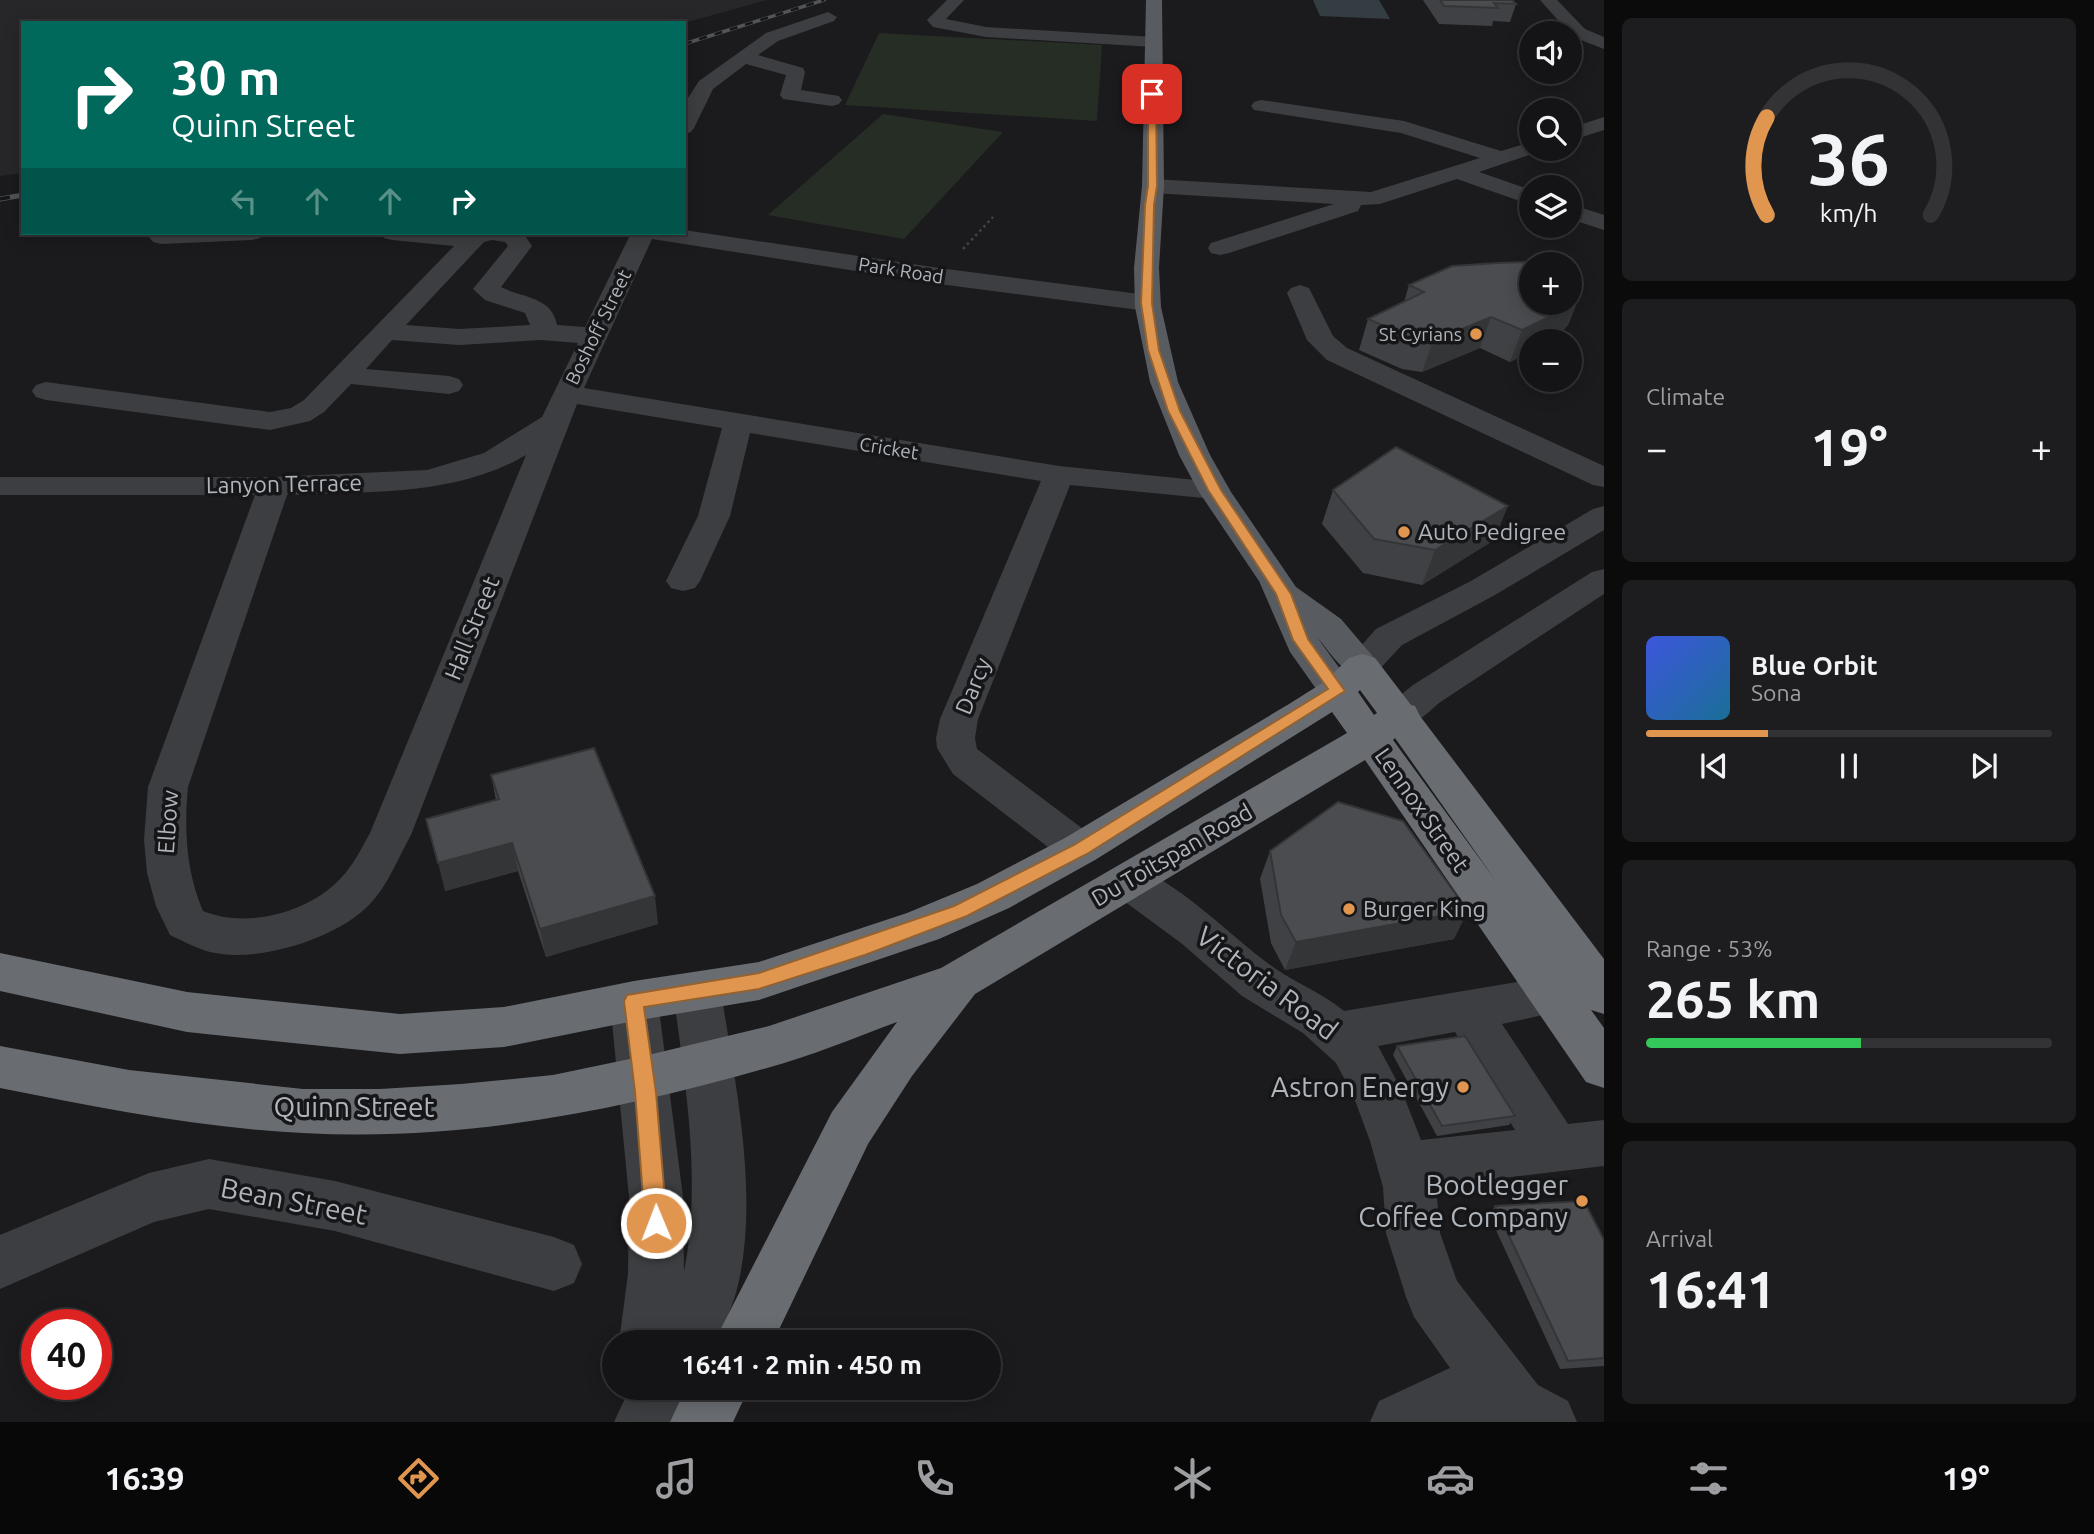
<!DOCTYPE html>
<html lang="en">
<head>
<meta charset="utf-8">
<style>
  body { margin:0; font-family:Ubuntu,sans-serif; background:#1d1d1f; color:#f1f3f6; height:100vh; display:flex; flex-direction:column; font-size:26px; white-space:nowrap }
  * { box-sizing:border-box; margin:0 }
  p { font-size:23px; color:#9d9ea1 }
  .icon { flex:none; width:38px; height:38px; fill:none; stroke:currentColor; stroke-width:2; stroke-linecap:round; stroke-linejoin:round }
  .map { position:relative; flex:1; overflow:hidden }
  .panel { display:flex; flex-direction:column; gap:18px; padding:18px; background:#0b0b0c; width:490px }
  .panel>* { flex:none }
  .banner { position:absolute; left:21px; top:21px; width:665px; height:214px; border-radius:0px; box-shadow:0 4px 18px #0003,0 0 0 2px #333335; background:#00695c; color:#fff; overflow:hidden }
  .controls { position:absolute; left:1519px; top:21px; display:grid; gap:14px }
  .controls a { display:grid; place-items:center; width:63px; height:63px; border-radius:50%; background:#141416; box-shadow:0 4px 18px #0003,0 0 0 2px #333335; font-size:35px }
  .speed { position:absolute; left:21px; top:1309px; display:flex; gap:14px; font-size:35px; font-weight:700; text-align:center }
  .speed>* { display:grid; place-content:center; width:91px; height:91px; border-radius:50%; background:#141416; box-shadow:0 4px 18px #0003,0 0 0 2px #333335; line-height:1 }
  .speed .limit { border:10px solid #d22; background:#fff; color:#111 }
  .pin { position:absolute; display:grid; place-items:center; width:60px; height:60px; color:#fff; margin:-30px; border-radius:14px; box-shadow:0 4px 10px #0006 }
  .me { position:absolute; width:77px; margin:-38px; rotate:359deg; stroke-linejoin:round; filter:drop-shadow(0 0 5px #0008) }
  .turn { display:flex; align-items:center; gap:24px; height:147px; padding:0 35px; font-size:32px }
  .turn .icon { width:91px; height:91px; stroke-width:2.5 }
  .turn b { display:block; font-size:49px; line-height:60px }
  .lanes { display:flex; align-items:center; height:66px; padding:0 35px; background:#0003; justify-content:center; gap:35px; direction:ltr }
  .lanes .off { opacity:.35 }
  .big { font-size:52px; font-weight:700; line-height:1.1 }
  .panel .tile { flex:1; display:flex; flex-direction:column; justify-content:center; gap:10px; min-width:0; padding:0 24px; border-radius:10px; background:#1d1d1f }
  .panel .dial { align-items:center; gap:0 }
  .dial svg { height:182px; overflow:visible; fill:none; stroke:#333335; stroke-width:7; stroke-linecap:round; text-anchor:middle }
  .dial text { fill:#f1f3f6; stroke:none }
  .song { display:flex; align-items:center; gap:21px }
  .cover { width:84px; height:84px; border-radius:10px; background:linear-gradient(135deg,hsl(230 70% 55%),hsl(200 70% 35%)) }
  .played { height:7px; border-radius:4px; background:linear-gradient(90deg,#e1964f 30%,#333335 30%) }
  .keys { display:flex; justify-content:space-around; direction:ltr }
  .heat { display:flex; justify-content:space-between; align-items:center; font-size:38px; direction:ltr }
  .charge { height:10px; border-radius:5px; background:linear-gradient(90deg,#34c759 53%,#333335 0) }
  .trip { position:absolute; left:602px; top:1330px; width:399px; height:70px; border-radius:35px; background:#141416; box-shadow:0 4px 18px #0003,0 0 0 2px #333335; font-weight:700; line-height:70px; text-align:center }
  .tab-bar { display:flex; height:112px; justify-content:space-around; align-items:center; background:#080809; color:#9d9ea1 }
  .tab-bar .icon { width:49px; height:49px }
  .tab-bar .active { color:#e1964f }
  .tab-bar b { font-size:32px; color:#f1f3f6 }
  main { display:flex; flex:1; min-height:0 }
  .map>svg:first-child { display:block }
</style>
</head>
<body>
<main>
<div class="map">
<svg width="1604" height="1422" viewBox="0 0 1604 1422">
  <rect width="100%" height="100%" fill="#1b1b1d"/>
  <polygon fill="#27272a" points="0,0 767,0 684,23 23,23 23,173 0,176"/>
  <g fill="#252d25">
    <polygon points="879,33 1102,45 1097,121 845,105"/>
    <polygon points="883,114 1003,132 904,239 768,215"/>
  </g>
  <polygon fill="#343e42" points="1313,0 1379,0 1390,19 1320,16"/>
  <g fill="none" stroke-linecap="round" stroke-linejoin="round">
    <polyline stroke="#424548" stroke-width="2.5" stroke-dasharray="2.5 3.5" stroke-linecap="butt" points="963,249 993,217"/>
    <g fill="#3c3e41" fill-rule="evenodd">
      <polygon points="947,0 964,0 946,19 986,27 1154,37 1163,42 1154,47 986,37 933,27 927,20"/>
      <polygon points="1540,0 1557,0 1585,29 1604,37 1604,49 1573,37"/>
      <polygon points="828,12 837,17 834,21 778,41 758,55 803,68 805,72 801,90 839,96 842,100 839,104 832,106 783,99 780,95 786,75 746,64 713,89 694,128 691,132 684,134 684,104 699,81 766,33"/>
      <polygon points="1261,100 1404,121 1501,151 1531,142 1531,149 1541,149 1538,152 1479,172 1531,190 1531,205 1457,179 1380,204 1361,205 1358,211 1229,253 1220,255 1211,253 1208,248 1211,243 1334,204 1153,193 1145,191 1142,186 1145,181 1153,179 1371,192 1480,158 1401,133 1254,110 1251,106 1254,102"/>
      <polygon points="1604,117 1604,130 1570,141 1570,128"/>
      <polygon points="1570,204 1604,215 1604,230 1570,219"/>
      <path d="M684,230L939,268L1147,295L1156,298L1160,303L1156,308L1147,311L939,284L652,239L584,388L1059,466L1225,483L1230,490L1225,497L1214,499L1070,485L978,719L975,738L977,749L1095,838L1101,849L1095,860L1080,865L1065,860L953,774L937,748L936,738L940,719L1041,481L750,433L730,516L700,581L695,588L683,591L671,588L666,581L698,516L722,428L577,404L411,835C398,858 388,885 370,904C338,938 261,962 215,953C199,950 185,942 170,935L156,906L147,873L144,840L148,787L255,495H0V477H274L427,470L484,453L542,417L578,343L541,340L459,345L392,340L366,369L449,376L459,379L463,385L459,391L449,394L351,384L324,412L310,421L270,430L46,400L36,397L32,391L36,385L46,382L270,412L291,408L304,400L454,246L392,240L384,238L380,233H523L532,246L501,287C522,298 552,296 557,325L585,327L631,233H684ZM492,240L505,242L508,246L473,289L485,300L525,313L530,325L459,329L406,325L484,242ZM526,455L370,833C361,849 353,866 340,879C308,913 246,929 203,911C186,871 184,830 188,787L287,495C367,491 454,497 526,455Z"/>
      <polygon points="152,233 264,233 260,238 252,240 161,244 153,242 149,237"/>
      <polygon points="1300,285 1309,288 1333,336 1347,348 1604,466 1604,487 1593,485 1327,360 1307,340 1287,293 1291,288"/>
      <polygon points="1604,506 1604,530 1495,595 1402,645 1375,674 1362,678 1349,674 1343,666 1376,629 1471,581 1593,509"/>
      <path d="M1604,569V594L1439,703C1422,718 1411,731 1387,724L1382,715L1387,706L1413,685L1592,572Z"/>
      <path d="M1128,864C1180,881 1231,938 1276,969C1298,984 1324,994 1344,1011L1553,976L1570,981L1577,995L1570,1009L1502,1024L1568,1124L1604,1120V1166L1436,1186L1440,1233L1457,1281L1538,1385L1568,1401L1577,1422H1370L1379,1401L1450,1368L1414,1317L1406,1297L1386,1233L1383,1187L1370,1141L1353,1095L1336,1063L1303,1033L1242,996L1181,943L1113,893L1106,881L1113,869ZM1455,1032L1515,1130L1421,1140L1401,1089L1378,1046Z"/>
      <path d="M697,972L714,977L721,991C735,1085 761,1199 736,1293C731,1310 723,1326 716,1342H619L628,1274L629,1197L610,1001L617,987L634,981L651,987L658,1001L683,1197L684,1272C702,1179 685,1083 673,991L680,977Z"/>
      <polygon points="209,1159 335,1181 554,1237 574,1245 582,1264 574,1283 554,1291 335,1231 209,1209 154,1222 0,1289 0,1235 149,1173"/>
      <polygon points="630,1388 692,1388 676,1422 614,1422"/>
    </g>
    <path fill="#585b60" fill-rule="evenodd" d="M1146,0H1162L1164,186L1159,268L1161,307L1178,382L1210,455L1231,492L1296,587L1341,619L1381,666L1375,674C1346,682 1335,658 1317,637L1356,691L1350,700L1337,703L1324,700L1290,652L1259,581L1199,492L1179,455L1150,382L1135,307L1134,268L1142,186Z"/>
    <g fill="#696d72" fill-rule="evenodd">
      <path d="M1362,654L1375,658L1411,705L1415,706L1420,716L1604,959V1014L1591,1010L1604,1028V1088L1586,1082L1365,760L975,994L912,1076L868,1144L773,1342H714L832,1112L897,1022C854,1038 811,1056 767,1068C618,1111 460,1142 303,1133C201,1128 100,1108 0,1088V1046L129,1070L303,1089H380L461,1084L553,1075L644,1056L769,1026L941,968L1347,733L1332,712L1095,860L1009,908L939,939L759,1000L634,1021L504,1047L400,1054L187,1032L0,991V953L187,992L400,1014L504,1007L634,981L759,962L907,913L977,884L1065,838L1289,704L1324,682L1349,658ZM1360,690L1377,713L1374,715L1358,692ZM1395,738L1496,881L1393,740Z"/>
      <polygon points="686,1388 749,1388 733,1422 670,1422"/>
    </g>
    <g stroke="#515458" stroke-width="3.5">
      <polyline id="rail-far1" points="684,44 824,0"/>
    </g>
    <g stroke="#515458" stroke-width="5">
      <polyline id="rail" points="0,199 23,195"/>
    </g>
    <use href="#rail-far1" stroke="#161618" stroke-width="2.5" stroke-dasharray="8" stroke-linecap="butt"/>
    <use href="#rail" stroke="#161618" stroke-width="3.5" stroke-dasharray="10" stroke-linecap="butt"/>
  </g>
  <g fill="#404144">
    <polygon points="1423,0 1512,0 1516,4 1510,22 1493,21 1492,26 1439,24"/>
    <polygon points="1409,285 1580,295 1568,325 1556,339 1510,362 1480,348 1422,372 1402,369 1359,350 1368,319 1404,302"/>
    <polygon points="1333,490 1494,540 1422,585 1363,573 1322,524"/>
    <polygon points="491,775 658,924 546,957 518,871 445,891 496,800"/>
    <polygon points="1270,851 1454,939 1285,970 1271,943 1260,879"/>
    <polygon points="1397,1046 1515,1116 1509,1125 1437,1136 1393,1055"/>
    <polygon points="1495,1206 1604,1240 1604,1366 1560,1369 1489,1215"/>
  </g>
  <g fill="#343537">
    <polygon points="1580,295 1568,325 1556,339 1551,341 1531,341 1531,351 1510,362 1522,330"/>
    <polygon points="1491,317 1480,348 1422,372 1433,341"/>
    <polygon points="1508,506 1494,540 1422,585 1435,550"/>
    <polygon points="512,843 518,871 445,891 438,863"/>
    <polygon points="655,896 658,924 546,957 540,929"/>
    <polygon points="1468,911 1454,939 1285,970 1296,942"/>
  </g>
  <g fill="#4a4c4f" stroke="#343537" stroke-width="2">
    <polygon points="1440,0 1512,0 1516,4 1494,3 1498,8 1444,6"/>
    <polygon points="1524,262 1537,264 1531,264 1531,303 1570,303 1570,280 1580,295 1568,308 1522,330 1491,317 1433,341 1412,338 1368,319 1424,292 1409,285 1452,266 1497,263"/>
    <polygon points="1396,447 1508,506 1435,550 1374,539 1333,490"/>
    <polygon points="594,748 655,896 540,929 512,843 438,863 426,819 499,799 491,775"/>
    <polygon points="1338,802 1403,821 1468,911 1296,942 1281,915 1270,851"/>
    <polygon points="1465,1036 1515,1116 1442,1126 1397,1046"/>
    <polygon points="1584,1201 1604,1240 1604,1358 1568,1361 1495,1206"/>
  </g>
  <polygon fill="#e1964f" stroke="#926233" stroke-width="2" points="1152,92 1156,94 1157,186 1154,205 1152,303 1159,350 1180,411 1221,490 1291,594 1308,639 1345,691 1087,854 967,916 865,955 759,989 644,1007 656,1092 667,1223 664,1230 656,1233 648,1230 645,1223 635,1092 624,1001 627,995 759,973 954,906 1074,845 1328,689 1293,640 1276,594 1208,490 1168,411 1148,350 1141,303 1145,205 1148,186 1148,94"/>
  <g fill="#e1964f" stroke="#161618" stroke-width="2.5">
    <circle cx="1476" cy="334" r="7"/>
    <circle cx="1404" cy="532" r="7"/>
    <circle cx="1349" cy="909" r="7"/>
    <circle cx="1463" cy="1087" r="7"/>
    <circle cx="1582" cy="1201" r="7"/>
  </g>
  <g text-anchor="middle" stroke-width="7" stroke-linejoin="round" paint-order="stroke">
    <g font-size="19" fill="#afb5bb" stroke="#161618">
      <text transform="translate(901 270) rotate(9)" y="7">Park Road</text>
      <text transform="translate(598 327) rotate(-64)" y="7">Boshoff Street</text>
      <text transform="translate(889 448) rotate(9)" y="7">Cricket</text>
    </g>
    <g font-size="19" fill="#afb5bb" stroke="#161618" text-anchor="end">
      <text x="1462" y="341">St Cyrians</text>
    </g>
    <g font-size="23" fill="#afb5bb" stroke="#161618">
      <text transform="translate(284 484) rotate(-1)" y="8">Lanyon Terrace</text>
      <text transform="translate(472 628) rotate(-68)" y="8">Hall Street</text>
      <text transform="translate(973 686) rotate(-68)" y="8">Darcy</text>
      <text transform="translate(1422 810) rotate(55)" y="8">Lennox Street</text>
      <text transform="translate(168 822) rotate(-86)" y="8">Elbow</text>
      <text transform="translate(1172 855) rotate(-30)" y="8">Du Toitspan Road</text>
    </g>
    <g font-size="23" fill="#afb5bb" stroke="#161618" text-anchor="start">
      <text x="1418" y="540">Auto Pedigree</text>
      <text x="1363" y="917">Burger King</text>
    </g>
    <g font-size="28" fill="#afb5bb" stroke="#161618">
      <text transform="translate(1267 983) rotate(37)" y="10">Victoria Road</text>
      <text x="354" y="1117">Quinn Street</text>
      <text transform="translate(294 1201) rotate(11)" y="10">Bean Street</text>
    </g>
    <g font-size="28" fill="#afb5bb" stroke="#161618" text-anchor="end">
      <text x="1449" y="1097">Astron Energy</text>
      <text x="1568" y="1195">Bootlegger<tspan x="1568" dy="32">Coffee Company</tspan></text>
    </g>
  </g>
</svg>
<div class="controls">
<a><svg class="icon" aria-label="sound" viewBox="0 0 24 24"><path d="M4 9h4l5-4v14l-5-4H4zM17 9q2 3 0 6"/></svg></a>
<a><svg class="icon" aria-label="search" viewBox="0 0 24 24"><circle cx="10" cy="10" r="6"/><path d="M15 15l6 6"/></svg></a>
<a><svg class="icon" aria-label="layers" viewBox="0 0 24 24"><path d="M12 4l9 5-9 5-9-5zM3 14l9 5 9-5"/></svg></a>
<a>+</a>
<a>−</a>
</div>
<div class="speed"><div class="limit">40</div></div>
<div class="pin" style="left:1152px;top:94px;background:#d93025"><svg class="icon" aria-label="arrive" viewBox="0 0 24 24"><path d="M6 21V4h12l-3 4 3 4H6"/></svg></div>
<svg class="me" style="left:656px;top:1223px" viewBox="-20 -20 40 40"><circle r="17" fill="#e1964f" stroke="#fff" stroke-width="3"/><path d="M0-11L8 9 0 5-8 9z" fill="#fff"/></svg>
<div class="trip">16:41 · 2 min · 450 m</div>
<div class="banner">
<div class="turn"><svg class="icon" aria-label="right" viewBox="0 0 24 24"><path d="M7 20v-9h11M14 6l5 5-5 5"/></svg><div><b>30 m</b>Quinn Street</div></div>
<div class="lanes"><svg class="icon off" aria-label="left" viewBox="0 0 24 24"><path d="M17 20v-9H6M10 6l-5 5 5 5"/></svg><svg class="icon off" aria-label="ahead" viewBox="0 0 24 24"><path d="M12 20V5M6 11l6-6 6 6"/></svg><svg class="icon off" aria-label="ahead" viewBox="0 0 24 24"><path d="M12 20V5M6 11l6-6 6 6"/></svg><svg class="icon" aria-label="right" viewBox="0 0 24 24"><path d="M7 20v-9h11M14 6l5 5-5 5"/></svg></div>
</div>
</div>
<section class="panel">
<div class="tile dial"><svg viewBox="0 0 100 80">
<path d="M14 69A42 42 0 1 1 86 69"/>
<path d="M14 69A42 42 0 0 1 14 26" stroke="#e1964f"/>
<text x="50" y="56" font-size="32" font-weight="700">36</text>
<text x="50" y="72" font-size="11">km/h</text>
</svg></div>
<div class="tile"><p>Climate</p>
<div class="heat"><a>−</a><b class="big">19°</b><a>+</a></div>
</div>
<div class="tile">
<div class="song"><i class="cover"></i><div><b>Blue Orbit</b><p>Sona</p></div></div>
<div class="played"></div>
<div class="keys"><svg class="icon" aria-label="previous" viewBox="0 0 24 24"><path d="M18 5L8 12l10 7zM5 5v14"/></svg><svg class="icon" aria-label="pause" viewBox="0 0 24 24"><path d="M8 5v14M16 5v14"/></svg><svg class="icon" aria-label="next" viewBox="0 0 24 24"><path d="M6 5l10 7-10 7zM19 5v14"/></svg></div>
</div>
<div class="tile"><p>Range · 53%</p><b class="big">265 km</b><div class="charge"></div></div>
<div class="tile"><p>Arrival</p><b class="big">16:41</b></div>
</section>
</main>
<nav class="tab-bar">
<b>16:39</b>
<svg class="icon active" aria-label="directions" viewBox="0 0 24 24"><path d="M12 3l9 9-9 9-9-9zM9 14v-3h6M13 9l2 2-2 2"/></svg>
<svg class="icon" aria-label="music" viewBox="0 0 24 24"><path d="M9 18V5l10-2v13"/><circle cx="6" cy="18" r="3"/><circle cx="16" cy="16" r="3"/></svg>
<svg class="icon" aria-label="phone" viewBox="0 0 24 24"><path d="M5 4h4l2 5-3 2q2 4 5 5l2-3 5 2v4C11 20 4 13 5 4z"/></svg>
<svg class="icon" aria-label="climate" viewBox="0 0 24 24"><path d="M12 3v18M4 7l16 10M4 17L20 7"/></svg>
<svg class="icon" aria-label="car" viewBox="0 0 24 24"><path d="M5 17H2v-5l4-1 3-4h7l3 4 3 1v5h-3M9 17h6M6 11h13"/><circle cx="7" cy="17" r="2"/><circle cx="17" cy="17" r="2"/></svg>
<svg class="icon" aria-label="filters" viewBox="0 0 24 24"><path d="M4 7h16M4 17h16"/><circle cx="9" cy="7" r="2"/><circle cx="15" cy="17" r="2"/></svg>
<b>19°</b>
</nav>
</body>
</html>
